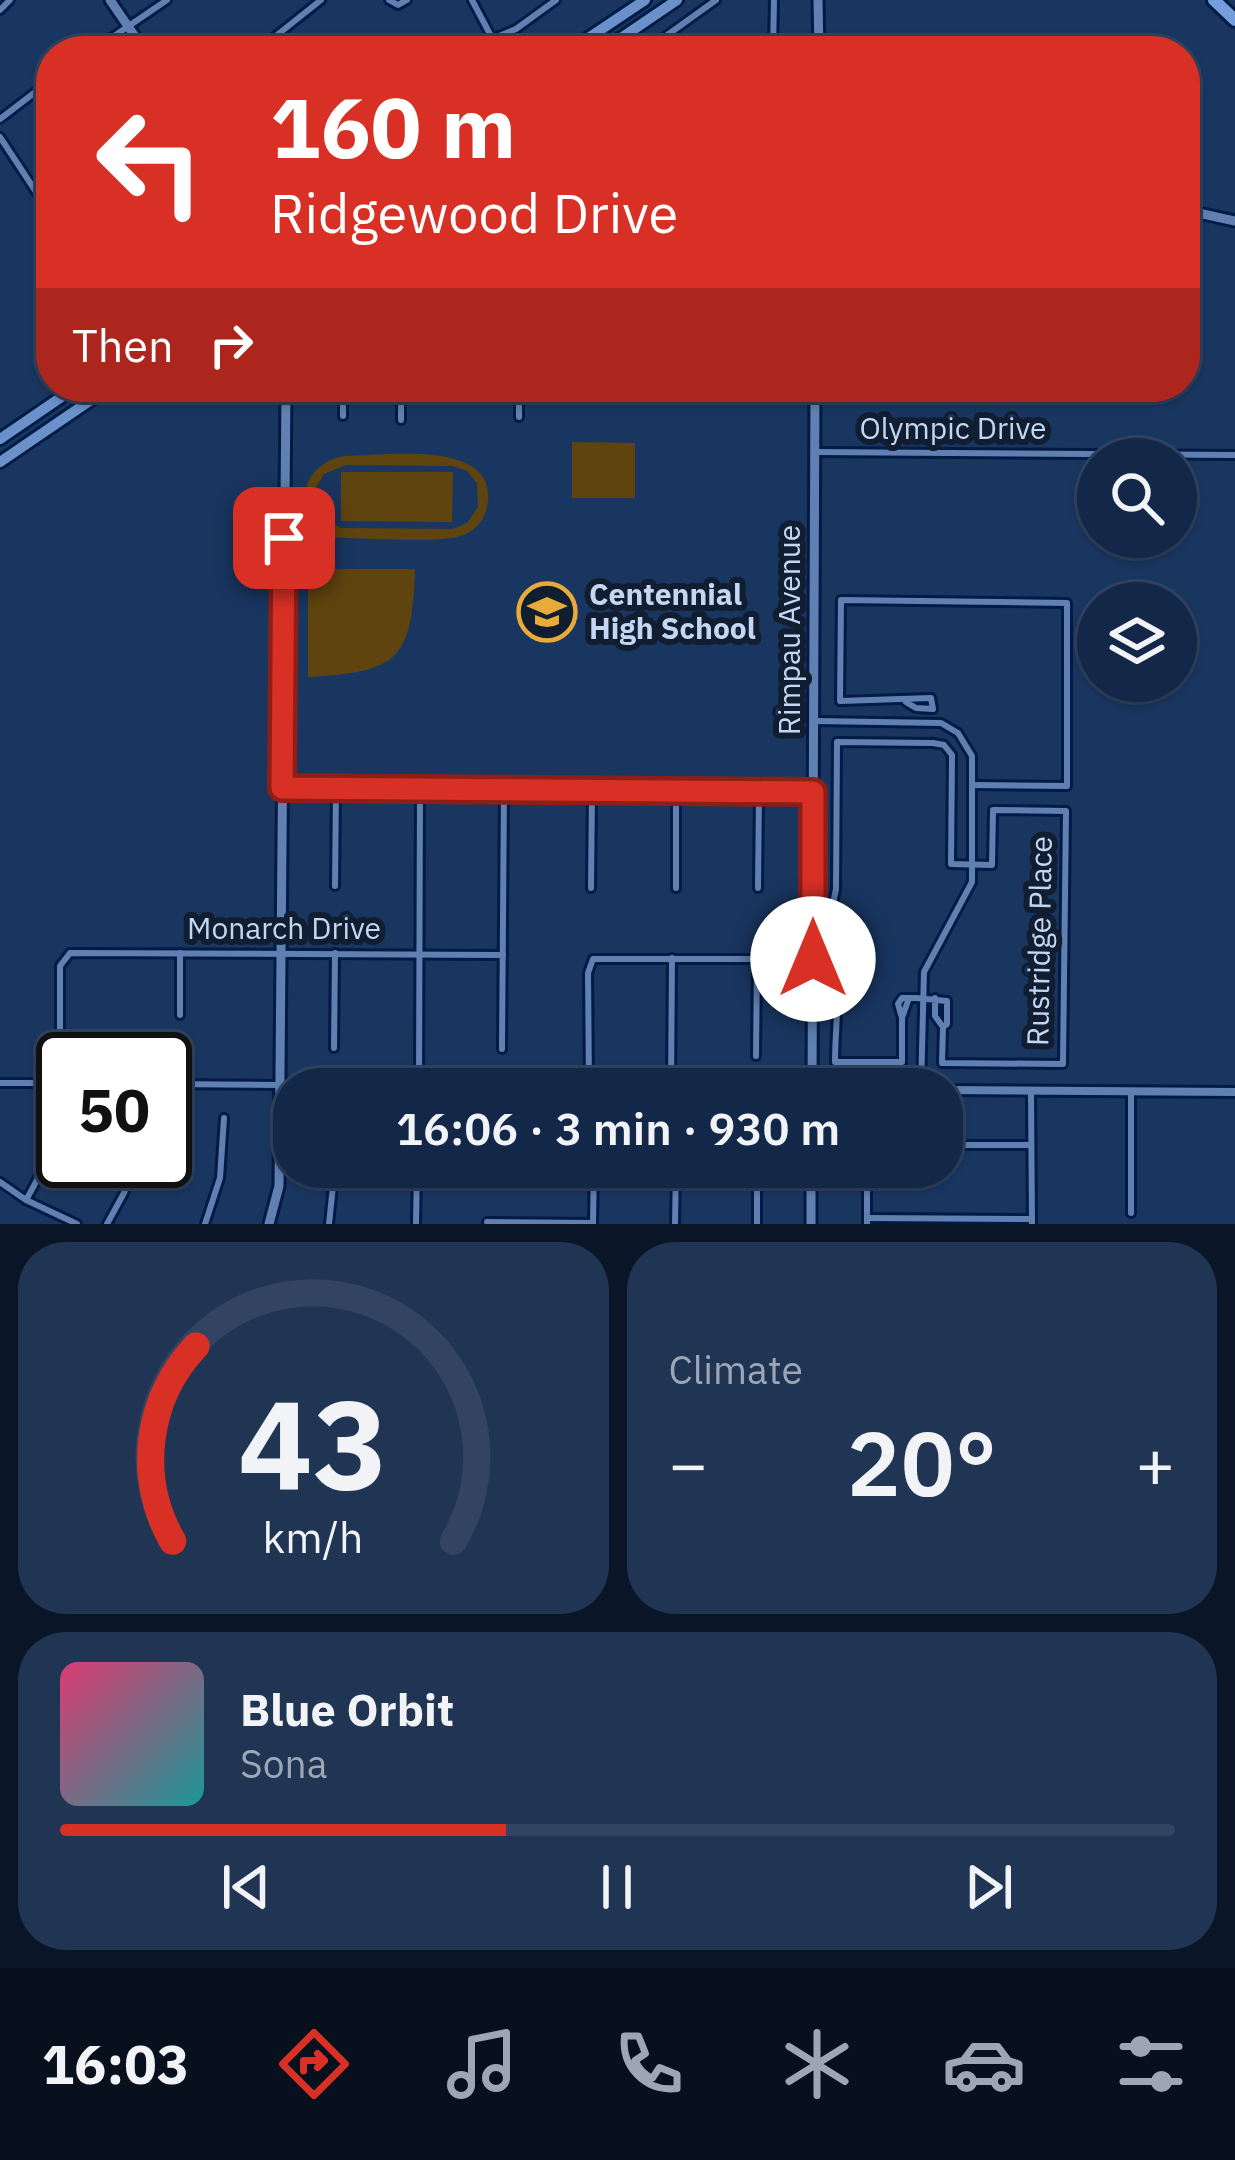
<!DOCTYPE html>
<html lang="en">
<head>
<meta charset="utf-8">
<style>
  body { margin:0; font-family:"IBM Plex Sans",sans-serif; background:#203453; color:#f1f3f6; height:100vh; display:flex; flex-direction:column; font-size:45px; white-space:nowrap }
  * { box-sizing:border-box; margin:0 }
  p { font-size:39px; color:#9da6b4 }
  .icon { flex:none; width:66px; height:66px; fill:none; stroke:currentColor; stroke-width:2; stroke-linecap:round; stroke-linejoin:round }
  .map { position:relative; height:1224px; overflow:hidden }
  .details { display:flex; flex-direction:column; gap:18px; padding:18px; background:#0a1628; flex:1 }
  .details>* { flex:none }
  .guide { position:absolute; left:36px; top:36px; width:1164px; height:366px; border-radius:48px; box-shadow:0 3px 9px #0004,0 0 0 3px #324461; background:#d93025; color:#fff; overflow:hidden }
  .controls { position:absolute; left:1077px; top:438px; display:grid; gap:24px }
  .controls a { display:grid; place-items:center; width:120px; height:120px; border-radius:50%; background:#132849; box-shadow:0 3px 9px #0004,0 0 0 3px #324461; font-size:60px }
  .speed { position:absolute; left:36px; top:1032px; display:flex; gap:24px; font-size:60px; font-weight:700; text-align:center }
  .speed>* { display:grid; place-content:center; width:156px; height:156px; border-radius:50%; background:#132849; box-shadow:0 3px 9px #0004,0 0 0 3px #324461; line-height:1 }
  .speed .limit { border:6px solid #111; border-radius:18px; background:#fff; color:#111 }
  .pin { position:absolute; display:grid; place-items:center; width:102px; height:102px; color:#fff; margin:-51px; border-radius:24px; box-shadow:0 6px 18px #0006 }
  .me { position:absolute; width:132px; margin:-66px; rotate:0deg; stroke-linejoin:round; filter:drop-shadow(0 0 9px #0008) }
  .turn { display:flex; align-items:center; gap:42px; height:252px; padding:0 36px; font-size:54px }
  .turn .icon { width:156px; height:156px; stroke-width:2.5 }
  .turn b { display:block; font-size:84px; line-height:102px }
  .then { display:flex; align-items:center; height:114px; padding:0 36px; background:#0003; gap:24px; font-size:45px }
  .big { font-size:90px; font-weight:600; line-height:1.1 }
  .details .card { flex:1; display:flex; flex-direction:column; justify-content:center; gap:18px; min-width:0; padding:0 42px; border-radius:48px; background:#203453 }
  .details .dial { align-items:center; gap:0 }
  .dial svg { height:312px; overflow:visible; fill:none; stroke:#324461; stroke-width:7; stroke-linecap:round; text-anchor:middle }
  .dial text { fill:#f1f3f6; stroke:none }
  .song { display:flex; align-items:center; gap:36px }
  .cover { width:144px; height:144px; border-radius:18px; background:linear-gradient(135deg,hsl(340 70% 55%),hsl(180 70% 35%)) }
  .played { height:12px; border-radius:6px; background:linear-gradient(90deg,#d93025 40%,#324461 40%) }
  .keys { display:flex; justify-content:space-around; direction:ltr }
  .heat { display:flex; justify-content:space-between; align-items:center; font-size:66px; direction:ltr }
  .details .tiles { flex:1; display:grid; gap:18px; grid-template-columns:1fr 1fr }
  .card:last-child { grid-column:span 2 }
  .trip { position:absolute; left:273px; top:1068px; width:690px; height:120px; border-radius:48px; background:#132849; box-shadow:0 3px 9px #0004,0 0 0 3px #324461; font-weight:600; line-height:120px; text-align:center }
  .tab-bar { display:flex; height:192px; justify-content:space-around; align-items:center; background:#08101d; color:#9da6b4 }
  .tab-bar .icon { width:84px; height:84px }
  .tab-bar .selected { color:#d93025 }
  .tab-bar b { font-size:54px; color:#f1f3f6 }
  .map>svg:first-child { display:block }
</style>
</head>
<body>
<div class="map">
<svg width="1235" height="1224" viewBox="0 0 1235 1224">
  <rect width="100%" height="100%" fill="#193661"/>
  <g fill="#60440f" fill-rule="evenodd">
    <polygon points="572,442 635,443 635,498 572,498"/>
    <path d="M346,456C385,456 494,439 488,501C487,517 476,531 461,536C436,544 351,537 321,537C319,525 313,523 308,512C297,483 319,459 346,456ZM346,465L453,466L467,471L477,483L478,507L467,523L453,529L341,528L320,515L314,491L324,474Z"/>
    <polygon points="341,472 453,472 452,522 341,521"/>
    <path d="M316,569H415C412,660 398,672 308,677V578Z"/>
  </g>
  <g fill="none" stroke-linecap="round" stroke-linejoin="round">
    <g stroke="#011b44" stroke-width="12">
      <g id="minor">
        <polyline points="389,0 398,5 407,0"/>
        <polyline points="472,0 491,36"/>
        <polyline points="0,10 10,0"/>
        <polyline points="267,42 276,51"/>
        <polyline points="92,51 167,0"/>
        <polyline points="257,51 321,0"/>
        <polyline points="355,51 369,39"/>
        <polyline points="463,51 516,29 556,0"/>
        <polyline points="645,51 716,0"/>
        <polyline points="773,51 774,0"/>
        <polyline points="0,119 51,80"/>
        <polyline points="0,137 42,201"/>
        <polyline points="519,387 519,417"/>
        <polyline points="585,387 597,396 799,397"/>
        <polyline points="287,390 343,390"/>
        <polyline points="401,391 519,392"/>
        <polyline points="343,416 343,389"/>
        <polyline points="401,420 401,391"/>
        <polyline points="815,452 1235,455"/>
        <polyline points="906,702 916,708 933,709 931,698 840,701 841,600 1067,603 1067,786 972,785"/>
        <polyline points="815,721 941,723 958,733 972,756 972,882 924,972 921,1089"/>
        <polyline points="282,789 812,792"/>
        <polyline points="335,886 336,789"/>
        <polyline points="591,888 592,791"/>
        <polyline points="676,888 676,791"/>
        <polyline points="758,888 759,792"/>
        <path d="M909,998L902,1018L898,1004L902,998C907,998 911,998 916,998L947,1001V1024L943,1027L935,1016V998"/>
        <polyline points="180,1015 180,953"/>
        <path d="M902,1018V1062H835C835,1031 840,995 836,964C831,933 829,920 836,889L837,742L933,743L944,745L952,755L951,864L992,865L993,810L1066,811L1063,1064L942,1063L943,1027"/>
        <polyline points="334,1048 335,953"/>
        <polyline points="502,1049 504,790"/>
        <polyline points="756,1056 757,958"/>
        <polyline points="0,1083 62,1083"/>
        <polyline points="60,1083 60,966 70,953 503,955"/>
        <polyline points="165,1084 278,1085"/>
        <polyline points="419,1085 420,789"/>
        <polyline points="589,1087 588,973 593,959 813,959"/>
        <polyline points="671,1088 672,958"/>
        <polyline points="1031,1091 1032,1224"/>
        <polyline points="942,1145 1031,1145"/>
        <polyline points="837,1167 867,1167"/>
        <polyline points="0,1182 26,1200 77,1224"/>
        <path d="M26,1200C45,1167 51,1155 48,1116"/>
        <polyline points="1131,1213 1131,1091"/>
        <polyline points="867,1218 1032,1219"/>
        <polyline points="487,1222 593,1223"/>
        <polyline points="593,1223 594,1167"/>
        <polyline points="107,1224 124,1193 135,1161"/>
        <polyline points="205,1224 220,1178 224,1118"/>
        <polyline points="329,1224 335,1167"/>
        <polyline points="416,1224 417,1167"/>
        <polyline points="675,1224 676,1167"/>
        <polyline points="757,1224 757,1167"/>
        <polyline points="867,1224 867,1167"/>
      </g>
    </g>
    <g stroke="#011b44" stroke-width="14">
      <g id="tertiary">
        <polyline points="278,1085 858,1089"/>
        <polyline points="942,1090 1235,1092"/>
      </g>
    </g>
    <g stroke="#011b44" stroke-width="15">
      <g id="secondary">
        <polyline points="110,0 145,51"/>
        <polyline points="818,0 819,51"/>
        <polyline points="1185,210 1235,221"/>
        <polyline points="812,1089 815,387"/>
        <polyline points="269,1224 279,1186 286,387"/>
        <polyline points="811,1224 811,1167"/>
      </g>
    </g>
    <g stroke="#011b44" stroke-width="16">
      <g id="primary">
        <polyline points="569,51 645,0"/>
        <polyline points="602,51 677,0"/>
        <polyline points="0,439 76,387"/>
        <polyline points="0,462 110,387"/>
      </g>
    </g>
    <g stroke="#011b44" stroke-width="18">
      <polyline id="motorway" points="1214,0 1235,20"/>
    </g>
    <use href="#minor" stroke="#6080b1" stroke-width="6"/>
    <use href="#tertiary" stroke="#6080b1" stroke-width="8"/>
    <use href="#secondary" stroke="#6080b1" stroke-width="9"/>
    <use href="#primary" stroke="#6b91cb" stroke-width="10"/>
    <use href="#motorway" stroke="#739ddc" stroke-width="12"/>
  </g>
  <g fill="none" stroke-linecap="round" stroke-linejoin="round">
    <g stroke="#8d1f18" stroke-width="30">
      <polyline id="route" points="284,538 282,788 813,792 813,959"/>
    </g>
    <use href="#route" stroke="#d93025" stroke-width="21"/>
  </g>
  <defs>
    <g id="school-ring" transform="scale(3)"><circle r="9.5" fill="#111e31" stroke="#e9ab38" stroke-width="1.5"/><path d="M0-5L7-2L0 1L-7-2ZM-4 1L0 2.5L4 1V4Q0 6-4 4Z" fill="#e9ab38"/></g>
  </defs>
  <g fill-rule="evenodd">
    <use href="#school-ring" x="547" y="612"/>
  </g>
  <g text-anchor="middle" stroke-width="12" stroke-linejoin="round" paint-order="stroke">
    <g font-size="30" fill="#c4d6f1" stroke="#111e31">
      <text x="953" y="439">Olympic Drive</text>
      <text transform="translate(790 630) rotate(-90)" y="10">Rimpau Avenue</text>
      <text x="284" y="939">Monarch Drive</text>
      <text transform="translate(1040 941) rotate(-89)" y="10">Rustridge Place</text>
    </g>
    <g font-size="30" font-weight="bold" fill="#c4d6f1" stroke="#111e31" text-anchor="start">
      <text x="589" y="605">Centennial<tspan x="589" dy="34">High School</tspan></text>
    </g>
  </g>
</svg>
<div class="controls">
<a><svg class="icon" aria-label="search" viewBox="0 0 24 24"><circle cx="10" cy="10" r="6"/><path d="M15 15l6 6"/></svg></a>
<a><svg class="icon" aria-label="layers" viewBox="0 0 24 24"><path d="M12 4l9 5-9 5-9-5zM3 14l9 5 9-5"/></svg></a>
</div>
<div class="speed"><div class="limit">50</div></div>
<div class="pin" style="left:284px;top:538px;background:#d93025"><svg class="icon" aria-label="arrive" viewBox="0 0 24 24"><path d="M6 21V4h12l-3 4 3 4H6"/></svg></div>
<svg class="me" style="left:813px;top:959px" viewBox="-20 -20 40 40"><circle r="19" fill="#fff"/><path d="M0-13L10 11 0 6-10 11z" fill="#d93025"/></svg>
<div class="trip">16:06 · 3 min · 930 m</div>
<div class="guide">
<div class="turn"><svg class="icon" aria-label="left" viewBox="0 0 24 24"><path d="M17 20v-9H6M10 6l-5 5 5 5"/></svg><div><b>160 m</b>Ridgewood Drive</div></div>
<div class="then">Then<svg class="icon" aria-label="right" viewBox="0 0 24 24"><path d="M7 20v-9h11M14 6l5 5-5 5"/></svg></div>
</div>
</div>
<section class="details">
<div class="tiles">
<div class="card dial"><svg viewBox="0 0 100 80">
<path d="M14 69A42 42 0 1 1 86 69"/>
<path d="M14 69A42 42 0 0 1 20 19" stroke="#d93025"/>
<text x="50" y="56" font-size="32" font-weight="700">43</text>
<text x="50" y="72" font-size="11">km/h</text>
</svg></div>
<div class="card"><p>Climate</p>
<div class="heat"><a>−</a><b class="big">20°</b><a>+</a></div>
</div>
<div class="card">
<div class="song"><i class="cover"></i><div><b>Blue Orbit</b><p>Sona</p></div></div>
<div class="played"></div>
<div class="keys"><svg class="icon" aria-label="previous" viewBox="0 0 24 24"><path d="M18 5L8 12l10 7zM5 5v14"/></svg><svg class="icon" aria-label="pause" viewBox="0 0 24 24"><path d="M8 5v14M16 5v14"/></svg><svg class="icon" aria-label="next" viewBox="0 0 24 24"><path d="M6 5l10 7-10 7zM19 5v14"/></svg></div>
</div>
</div>
</section>
<nav class="tab-bar">
<b>16:03</b>
<svg class="icon selected" aria-label="directions" viewBox="0 0 24 24"><path d="M12 3l9 9-9 9-9-9zM9 14v-3h6M13 9l2 2-2 2"/></svg>
<svg class="icon" aria-label="music" viewBox="0 0 24 24"><path d="M9 18V5l10-2v13"/><circle cx="6" cy="18" r="3"/><circle cx="16" cy="16" r="3"/></svg>
<svg class="icon" aria-label="phone" viewBox="0 0 24 24"><path d="M5 4h4l2 5-3 2q2 4 5 5l2-3 5 2v4C11 20 4 13 5 4z"/></svg>
<svg class="icon" aria-label="climate" viewBox="0 0 24 24"><path d="M12 3v18M4 7l16 10M4 17L20 7"/></svg>
<svg class="icon" aria-label="car" viewBox="0 0 24 24"><path d="M5 17H2v-5l4-1 3-4h7l3 4 3 1v5h-3M9 17h6M6 11h13"/><circle cx="7" cy="17" r="2"/><circle cx="17" cy="17" r="2"/></svg>
<svg class="icon" aria-label="filters" viewBox="0 0 24 24"><path d="M4 7h16M4 17h16"/><circle cx="9" cy="7" r="2"/><circle cx="15" cy="17" r="2"/></svg>
</nav>
</body>
</html>
